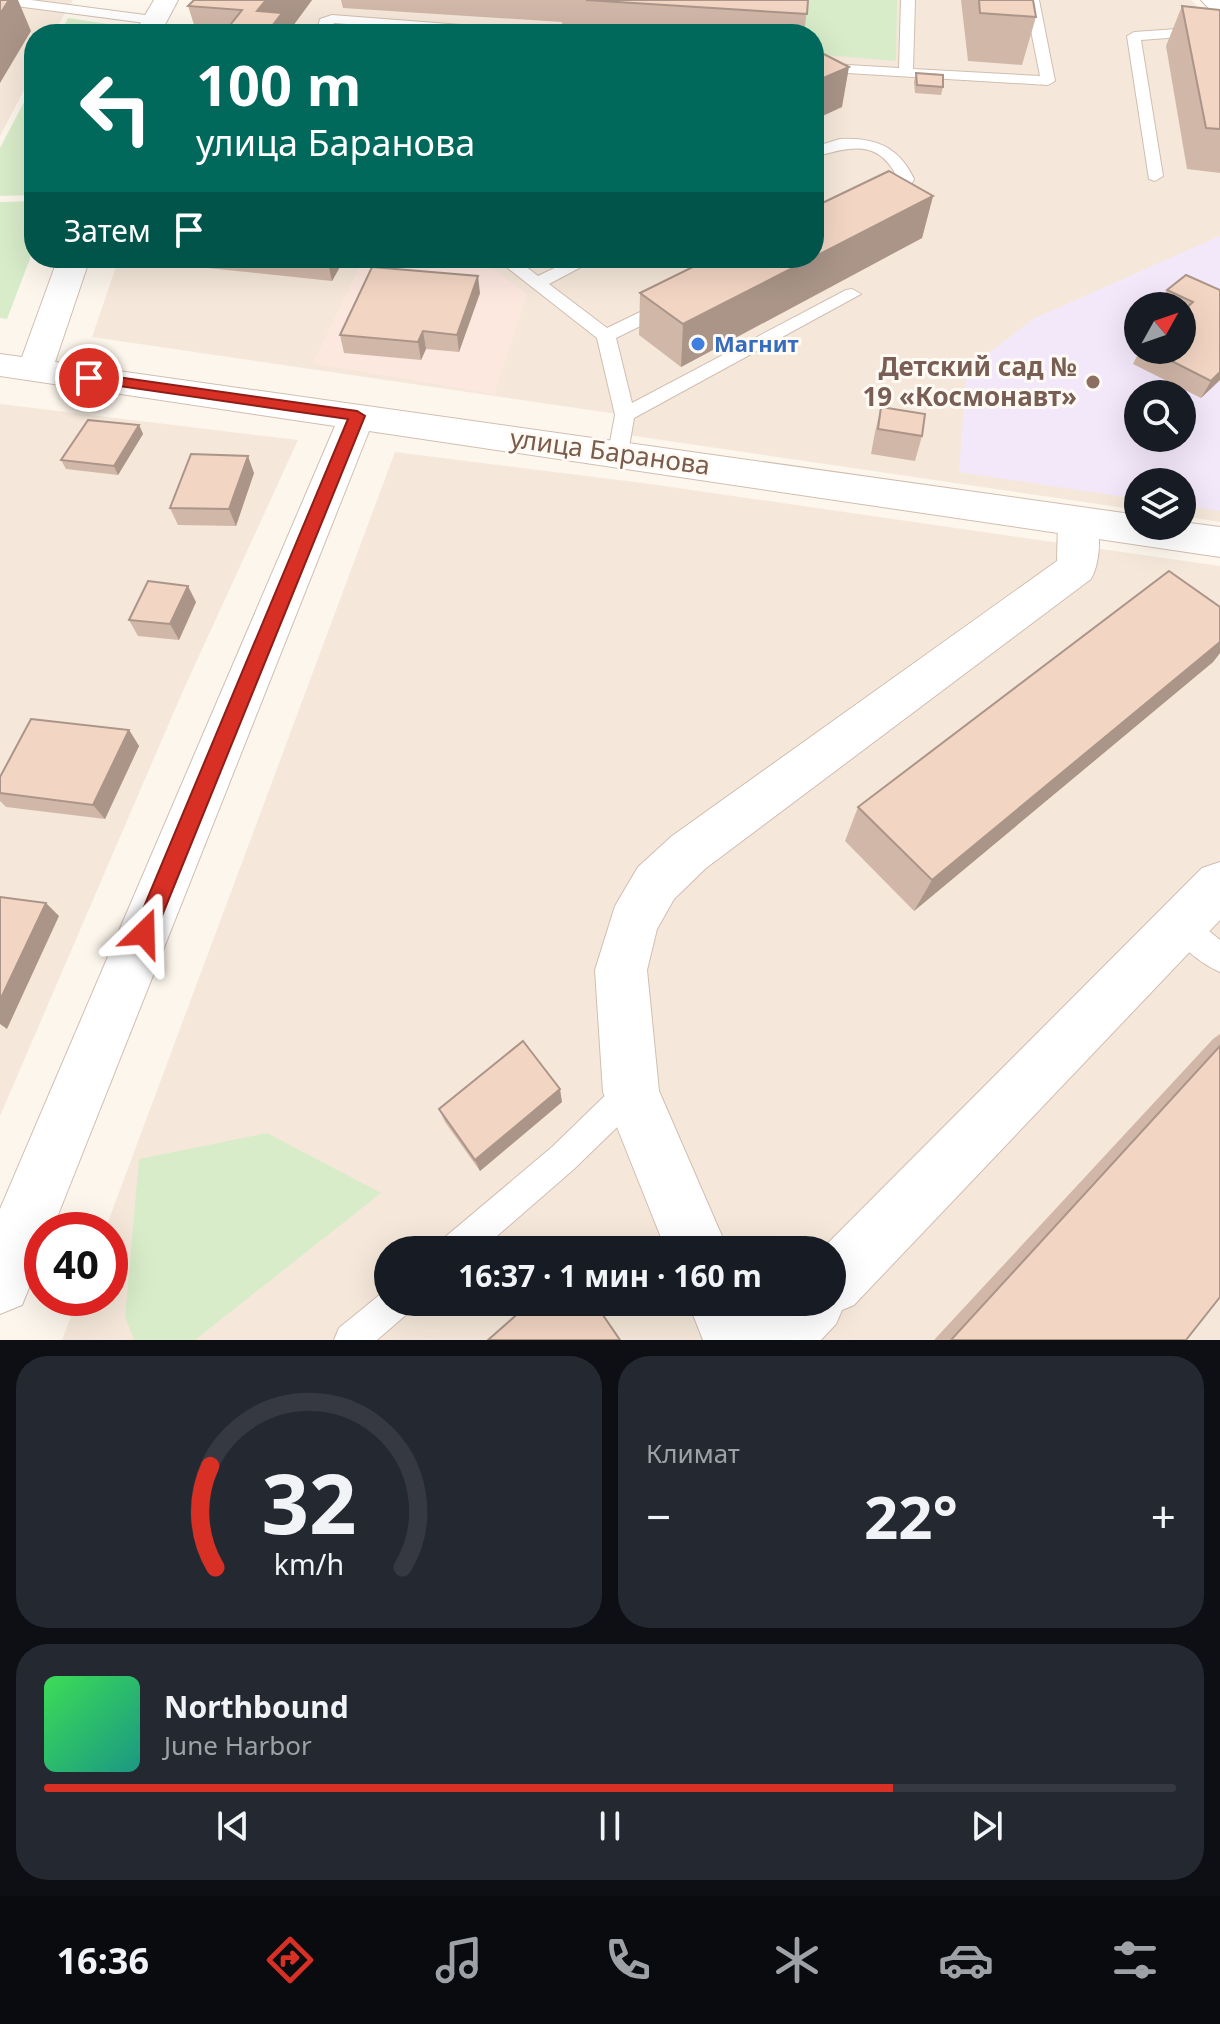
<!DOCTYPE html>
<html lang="ru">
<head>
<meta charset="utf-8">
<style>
  body { margin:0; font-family:"Noto Sans",sans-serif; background:#242831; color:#f1f3f6; height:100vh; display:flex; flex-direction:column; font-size:30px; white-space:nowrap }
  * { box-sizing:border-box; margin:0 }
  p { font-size:26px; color:#9ea1a6 }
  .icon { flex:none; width:44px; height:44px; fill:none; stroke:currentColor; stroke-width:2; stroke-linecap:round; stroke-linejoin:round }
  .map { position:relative; height:1340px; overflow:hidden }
  .sheet { display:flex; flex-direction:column; gap:16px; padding:16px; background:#0d0f14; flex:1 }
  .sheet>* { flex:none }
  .guide { position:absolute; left:24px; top:24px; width:800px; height:244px; border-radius:32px; box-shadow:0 8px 32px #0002; background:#00695c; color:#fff; overflow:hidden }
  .needle { width:52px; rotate:50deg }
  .fabs { position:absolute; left:1124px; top:292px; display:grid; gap:16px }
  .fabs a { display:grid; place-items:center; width:72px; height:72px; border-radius:50%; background:#171b24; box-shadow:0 8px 32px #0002; font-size:40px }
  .speed { position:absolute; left:24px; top:1212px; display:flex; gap:16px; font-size:40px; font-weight:700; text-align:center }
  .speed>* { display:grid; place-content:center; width:104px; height:104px; border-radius:50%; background:#171b24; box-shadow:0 8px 32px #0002; line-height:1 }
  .speed .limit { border:12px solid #d22; background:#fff; color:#111 }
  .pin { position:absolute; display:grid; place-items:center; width:68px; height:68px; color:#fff; margin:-34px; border:4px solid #fff; border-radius:50%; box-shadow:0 2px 8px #0007 }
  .me { position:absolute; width:88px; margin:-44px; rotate:22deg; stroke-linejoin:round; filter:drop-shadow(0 0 6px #0008) }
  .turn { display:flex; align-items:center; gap:28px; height:168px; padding:0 40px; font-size:36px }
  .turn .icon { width:104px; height:104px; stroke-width:2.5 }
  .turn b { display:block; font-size:56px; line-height:68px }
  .then { display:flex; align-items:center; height:76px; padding:0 40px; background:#0003; gap:16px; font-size:30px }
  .big { font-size:60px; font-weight:700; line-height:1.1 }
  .sheet .widget { flex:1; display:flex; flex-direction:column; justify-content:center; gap:12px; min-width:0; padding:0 28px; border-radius:32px; background:#242831 }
  .sheet .dial { align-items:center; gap:0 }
  .dial svg { height:208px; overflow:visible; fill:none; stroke:#363941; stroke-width:7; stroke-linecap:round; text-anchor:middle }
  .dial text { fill:#f1f3f6; stroke:none }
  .song { display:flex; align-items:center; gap:24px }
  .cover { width:96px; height:96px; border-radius:12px; background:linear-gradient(135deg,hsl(130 70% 55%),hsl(170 70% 35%)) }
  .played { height:8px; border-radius:4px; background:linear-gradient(90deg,#d93025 75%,#363941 75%) }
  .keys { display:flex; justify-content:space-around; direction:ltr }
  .heat { display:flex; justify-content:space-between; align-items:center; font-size:44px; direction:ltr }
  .sheet .tiles { flex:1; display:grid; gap:16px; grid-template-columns:1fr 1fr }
  .widget:last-child { grid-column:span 2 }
  .trip { position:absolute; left:374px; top:1236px; width:472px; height:80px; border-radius:40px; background:#171b24; box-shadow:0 8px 32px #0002; font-weight:700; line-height:80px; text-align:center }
  .dock { display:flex; height:128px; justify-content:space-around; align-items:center; background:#090b0e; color:#9ea1a6 }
  .dock .icon { width:56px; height:56px }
  .dock .selected { color:#d93025 }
  .dock b { font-size:36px; color:#f1f3f6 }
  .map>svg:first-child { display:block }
</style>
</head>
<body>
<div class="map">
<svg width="1220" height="1340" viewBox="0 0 1220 1340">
  <rect width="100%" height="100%" fill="#fdf6ec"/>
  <g fill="#f5e8da" fill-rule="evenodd">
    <polygon points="0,0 73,0 53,34 34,34 34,71 0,136"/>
    <path d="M224,0H1191L1220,29V522L1182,516V482H1138V510L621,434L624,415L92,337L119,258H814V34H198ZM1138,306H1182V350H1138ZM1138,394H1182V438H1138Z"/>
    <polygon points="0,404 298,440 182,693 0,1116"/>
    <path d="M395,452L643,483L1220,566V1340H62L78,1298H110V1230H105ZM388,1250H832V1302H388Z"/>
  </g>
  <polygon fill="#fde8e0" points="364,258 479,258 527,294 494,394 313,363"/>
  <path fill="#f3e8fa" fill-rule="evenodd" d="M1220,236V511L1182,505V482H1138V499L959,472L967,370L1033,319ZM1138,306H1182V350H1138ZM1138,394H1182V438H1138Z"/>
  <g fill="#d8ecc9">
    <polygon points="529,0 897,0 896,61 814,54 814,34"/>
    <polygon points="68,18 115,25 112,34 60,34"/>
    <polygon points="34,83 34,195 0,196 0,148"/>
    <polygon points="34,201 34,248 7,319 0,318 0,202"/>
    <polygon points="267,1133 381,1193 195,1340 134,1340 125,1317 139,1159"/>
  </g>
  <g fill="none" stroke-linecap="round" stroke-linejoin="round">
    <g stroke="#d1beb0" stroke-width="2">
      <g id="service">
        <polygon points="0,0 31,0 153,16 160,20 153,24 1,4"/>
        <polygon points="901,0 915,0 913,69 1040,76 1025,0 1039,0 1055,81 1048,85 814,71 814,63 899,68"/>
        <polygon points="332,15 527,30 534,34 474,34 334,23 330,34 316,34 320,19"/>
        <polygon points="1220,26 1220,34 1141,40 1163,176 1155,181 1149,179 1127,36 1134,32"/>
        <path d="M840,139C875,137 899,147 914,179C908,193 896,208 879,204L877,201C883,192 894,190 898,179C879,138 850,147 814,157V147Z"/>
        <polygon points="495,258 515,258 538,276 575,258 598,258 549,284 607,328 661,302 673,302 676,306 673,310 616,338 632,403 846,290 852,289 861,294 634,418 628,453 625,458 611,458 608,453 615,415 597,338"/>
        <path d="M1181,912L1191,916L1220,940V972C1201,964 1175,943 1167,925L1171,916Z"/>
        <polygon points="631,1077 642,1081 646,1092 642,1103 574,1169 481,1250 439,1250 444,1238 552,1147 620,1081"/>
        <polygon points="388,1288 388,1302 412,1302 407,1314 377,1340 334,1340 339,1328"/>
      </g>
    </g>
    <g stroke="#d1beb0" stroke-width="2">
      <g id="minor">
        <polygon points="1201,0 1220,0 1220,13 1211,11"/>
        <path d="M1078,507L1092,511C1102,528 1101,561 1091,579L706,868L674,899L657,929L647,970L659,1091L728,1250H666L603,1092L595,970L615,906L638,867L672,836L1057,561L1058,521L1064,511Z"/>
        <polygon points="1220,862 1220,920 854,1305 842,1310 836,1324 821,1340 703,1340 688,1302 751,1302 757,1315 770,1302 832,1302 832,1250 821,1250 1202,868"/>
      </g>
    </g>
    <g stroke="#d1beb0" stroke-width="2">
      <g id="tertiary">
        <polygon points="154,0 178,0 160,34 134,34"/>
        <polygon points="58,258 90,258 55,362 1138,515 1138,526 1182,526 1182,522 1220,527 1220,557 369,431 52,1230 42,1230 42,1256 22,1305 0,1314 0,1209 335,426 0,376 0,354 22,357"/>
      </g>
    </g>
    <use href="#service" fill="#fff" fill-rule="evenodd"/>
    <use href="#minor" fill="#fff" fill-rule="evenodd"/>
    <use href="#tertiary" fill="#fff" fill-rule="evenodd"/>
  </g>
  <g fill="#d1b7a8">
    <polygon points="312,0 287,34 197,34 188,6"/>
    <polygon points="341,0 808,0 804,34 563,34 562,22 343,8"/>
    <polygon points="961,0 1033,0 1036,17 1022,65 968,61"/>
    <polygon points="1182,6 1220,10 1220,173 1187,169 1166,46"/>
    <polygon points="916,73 943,87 941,95 915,93 914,82"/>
    <polygon points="933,196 922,238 681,367 639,335 640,293"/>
    <polygon points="205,258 345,258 332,281 208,268"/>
    <polygon points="1186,275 1220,380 1201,398 1133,364 1140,350 1182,350 1182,306 1160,306 1167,290"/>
    <polygon points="480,293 459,352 426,349 421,360 344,353 340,335"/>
    <polygon points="881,407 922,436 915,461 871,454 875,432"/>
    <polygon points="139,425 143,434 118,475 66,469 61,460"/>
    <polygon points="254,473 236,526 178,525 170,508"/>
    <polygon points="196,602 179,640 138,636 129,620"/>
    <polygon points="1220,607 1220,653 1213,662 914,911 845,841 858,807"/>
    <polygon points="129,730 139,746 105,819 6,807 0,801 0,777"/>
    <polygon points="1220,1034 1220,1297 1186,1340 934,1340 1213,1039"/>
    <polygon points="562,1102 480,1171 445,1122 439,1109"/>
  </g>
  <g fill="#aa9588">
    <polygon points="9,0 18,0 31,31 0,83 0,14"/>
    <polygon points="266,0 312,0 287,34 262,34 257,11"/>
    <polygon points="849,67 842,107 814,120 814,82"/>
    <polygon points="933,196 922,238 681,367 683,324"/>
    <polygon points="327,258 345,258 332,281"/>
    <polygon points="478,276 480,293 459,352 457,335"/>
    <polygon points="423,331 426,349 421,360 418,342"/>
    <polygon points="1220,372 1220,380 1201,398 1211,381"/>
    <polygon points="139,425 143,434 118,475 114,466"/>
    <polygon points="248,456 254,473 236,526 229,509"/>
    <polygon points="188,586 196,602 179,640 170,624"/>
    <polygon points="1220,642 1220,653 1213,662 914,911 932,880"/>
    <polygon points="129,730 139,746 105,819 93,805"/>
    <polygon points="46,903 59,916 7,1029 0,1024 0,1000"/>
    <polygon points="560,1089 562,1102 480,1171 475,1160"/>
  </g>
  <g fill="#f3d5c3" stroke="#aa9588" stroke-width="2">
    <polygon points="0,0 9,0 0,14"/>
    <polygon points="194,0 266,0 257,11 282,13 266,34 223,34 242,10 188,6"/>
    <polygon points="586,0 808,0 807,14"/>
    <polygon points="979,0 1033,0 1036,17 980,13"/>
    <polygon points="1182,6 1220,10 1220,129 1206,128"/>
    <polygon points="814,49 849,67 814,82"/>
    <polygon points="916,73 943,75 943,87 917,85"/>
    <polygon points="889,171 933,196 814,257 814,207"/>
    <polygon points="711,258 812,258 683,324 640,293"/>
    <polygon points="372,267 478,276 457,335 423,331 418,342 340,335"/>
    <polygon points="1186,275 1220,290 1220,372 1211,381 1150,350 1182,350 1182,312 1193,302 1167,290"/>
    <polygon points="881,407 925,414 922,436 878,429"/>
    <polygon points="88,420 139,425 114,466 61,460"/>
    <polygon points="191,454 248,456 229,509 170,508"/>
    <polygon points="1169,571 1220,607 1220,642 932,880 858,807"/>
    <polygon points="148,581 188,586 170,624 129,620"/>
    <polygon points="31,719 129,730 93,805 0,793 0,777"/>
    <polygon points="0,897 46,903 0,1000"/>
    <polygon points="523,1041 560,1089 475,1160 439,1109"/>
    <polygon points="1220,1046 1220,1297 1186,1340 951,1340"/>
    <polygon points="531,1302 594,1302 620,1340 488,1340"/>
  </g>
  <polygon fill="#d93025" stroke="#8d1f18" stroke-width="2" points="89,373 357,411 365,416 155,933 152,940 144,943 137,940 133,933 348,419 84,381 84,374"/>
  <circle fill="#3f7fe0" stroke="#fffaf3" stroke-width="3" cx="698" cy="344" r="8"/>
  <circle fill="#8d6e63" stroke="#fffaf3" stroke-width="3" cx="1093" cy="382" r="8"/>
  <g text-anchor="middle" stroke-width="6" stroke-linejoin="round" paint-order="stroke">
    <g font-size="22" font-weight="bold" fill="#366cbe" stroke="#fffaf3" text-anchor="start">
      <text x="714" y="352">Магнит</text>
    </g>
    <g font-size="26" font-weight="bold" fill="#785e54" stroke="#fffaf3" text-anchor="end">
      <text x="1077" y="376">Детский сад №<tspan x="1077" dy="30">19 «Космонавт»</tspan></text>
    </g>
    <g font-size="26" fill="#7a5c4d" stroke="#fffaf3">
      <text transform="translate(610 452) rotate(8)" y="9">улица Баранова</text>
    </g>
  </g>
</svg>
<div class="fabs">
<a><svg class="needle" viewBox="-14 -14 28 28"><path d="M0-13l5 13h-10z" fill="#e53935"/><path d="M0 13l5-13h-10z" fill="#9ea1a6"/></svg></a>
<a><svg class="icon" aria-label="search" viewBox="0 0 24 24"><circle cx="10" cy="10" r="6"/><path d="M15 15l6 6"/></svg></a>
<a><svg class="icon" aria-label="layers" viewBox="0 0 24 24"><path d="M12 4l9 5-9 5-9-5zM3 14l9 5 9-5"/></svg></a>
</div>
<div class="speed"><div class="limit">40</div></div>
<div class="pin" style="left:89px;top:378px;background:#d93025"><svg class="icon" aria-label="arrive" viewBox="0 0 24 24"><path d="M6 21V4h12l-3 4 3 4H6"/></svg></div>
<svg class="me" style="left:144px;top:933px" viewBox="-20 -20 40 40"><path d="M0-17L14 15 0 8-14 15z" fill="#d93025" stroke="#fff" stroke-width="4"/></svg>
<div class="trip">16:37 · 1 мин · 160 m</div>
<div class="guide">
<div class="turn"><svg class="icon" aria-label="left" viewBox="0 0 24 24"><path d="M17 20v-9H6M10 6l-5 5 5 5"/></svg><div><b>100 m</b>улица Баранова</div></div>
<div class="then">Затем<svg class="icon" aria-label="arrive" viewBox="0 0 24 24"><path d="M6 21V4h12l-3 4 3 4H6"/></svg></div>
</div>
</div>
<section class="sheet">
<div class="tiles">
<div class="widget dial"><svg viewBox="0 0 100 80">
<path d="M14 69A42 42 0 1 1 86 69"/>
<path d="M14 69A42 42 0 0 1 12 30" stroke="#d93025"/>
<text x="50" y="56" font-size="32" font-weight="700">32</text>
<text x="50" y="72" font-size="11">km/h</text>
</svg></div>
<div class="widget"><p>Климат</p>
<div class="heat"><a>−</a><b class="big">22°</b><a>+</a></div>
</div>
<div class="widget">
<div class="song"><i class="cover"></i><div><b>Northbound</b><p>June Harbor</p></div></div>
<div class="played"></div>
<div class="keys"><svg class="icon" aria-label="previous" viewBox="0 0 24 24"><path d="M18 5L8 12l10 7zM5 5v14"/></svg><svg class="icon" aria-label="pause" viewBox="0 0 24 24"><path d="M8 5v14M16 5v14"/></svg><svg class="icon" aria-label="next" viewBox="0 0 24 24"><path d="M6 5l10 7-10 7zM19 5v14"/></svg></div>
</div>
</div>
</section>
<nav class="dock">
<b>16:36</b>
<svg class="icon selected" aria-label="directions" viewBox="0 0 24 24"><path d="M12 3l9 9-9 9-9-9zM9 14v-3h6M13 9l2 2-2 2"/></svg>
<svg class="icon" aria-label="music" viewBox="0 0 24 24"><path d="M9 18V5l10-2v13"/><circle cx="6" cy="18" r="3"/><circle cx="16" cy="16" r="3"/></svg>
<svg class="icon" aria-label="phone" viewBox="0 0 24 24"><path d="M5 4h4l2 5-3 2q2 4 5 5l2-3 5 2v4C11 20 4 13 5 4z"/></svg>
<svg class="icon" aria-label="climate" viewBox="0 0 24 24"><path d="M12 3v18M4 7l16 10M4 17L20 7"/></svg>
<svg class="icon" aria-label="car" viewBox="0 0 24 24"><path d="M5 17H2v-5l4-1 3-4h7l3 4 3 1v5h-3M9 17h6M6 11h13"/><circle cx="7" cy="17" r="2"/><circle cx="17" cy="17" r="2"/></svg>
<svg class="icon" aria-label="filters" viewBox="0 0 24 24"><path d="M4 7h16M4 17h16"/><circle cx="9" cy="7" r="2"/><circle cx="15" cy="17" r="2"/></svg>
</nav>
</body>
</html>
